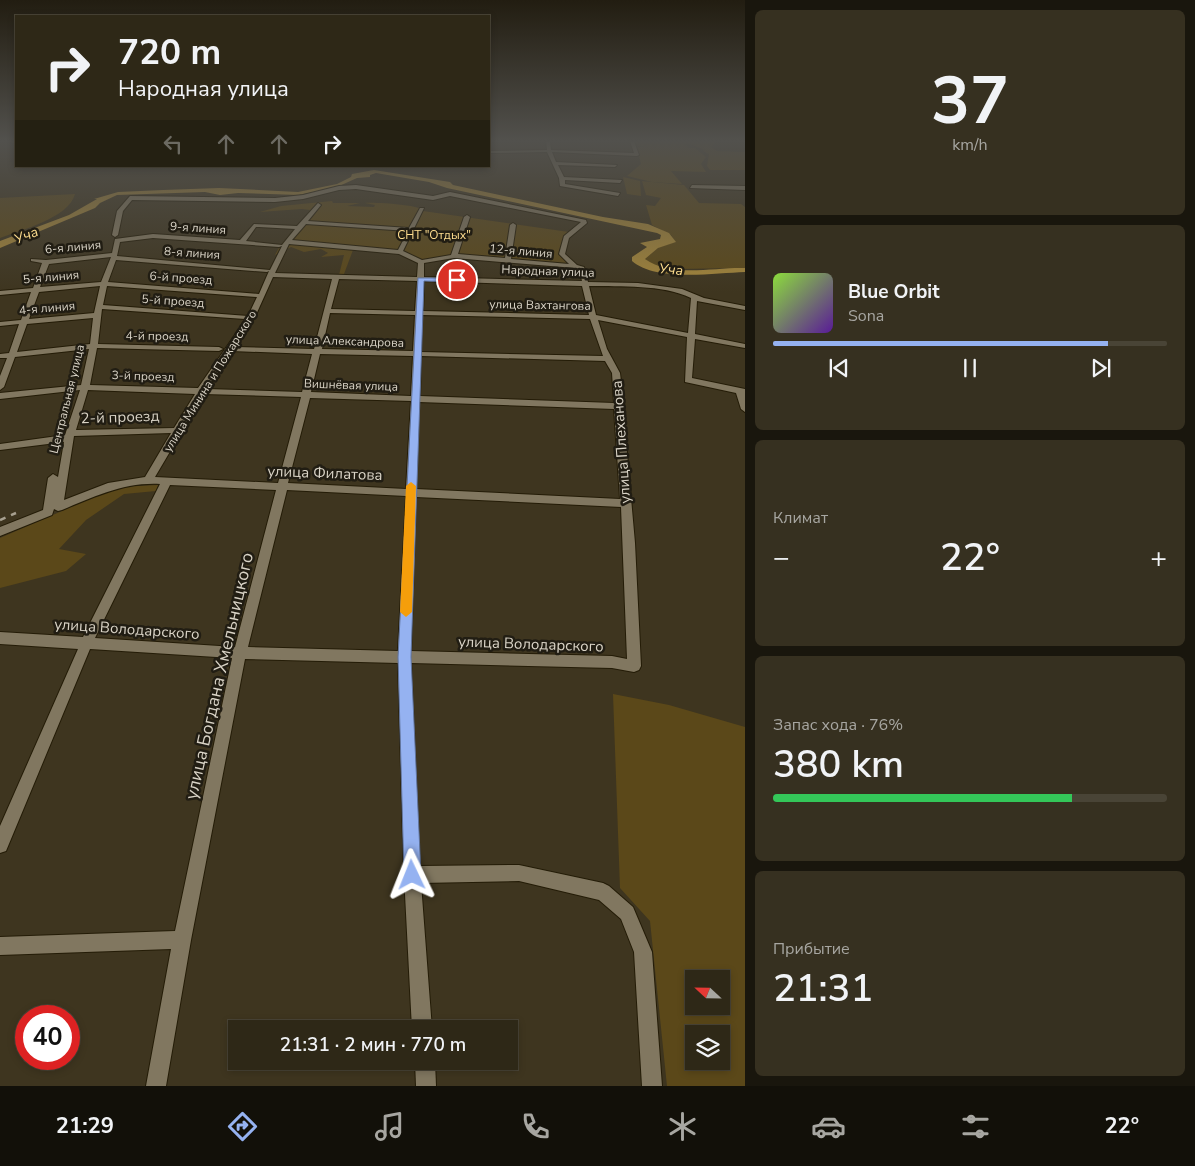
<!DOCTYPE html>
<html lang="ru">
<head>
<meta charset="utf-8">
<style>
  body { margin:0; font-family:"Nunito Sans",sans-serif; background:#363020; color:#f1f3f6; height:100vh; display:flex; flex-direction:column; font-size:19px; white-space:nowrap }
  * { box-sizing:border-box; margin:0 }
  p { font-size:16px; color:#a7a6a1 }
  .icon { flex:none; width:28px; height:28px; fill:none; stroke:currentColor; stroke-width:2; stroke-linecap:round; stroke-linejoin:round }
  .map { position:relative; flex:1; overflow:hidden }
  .sheet { display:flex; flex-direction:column; gap:10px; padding:10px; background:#19160d; width:450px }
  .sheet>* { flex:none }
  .hud { position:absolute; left:15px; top:15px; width:475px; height:152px; border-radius:0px; box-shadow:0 2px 8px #0003,0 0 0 1px #494436; background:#2e2817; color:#f1f3f6; overflow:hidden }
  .needle { width:32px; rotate:292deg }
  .controls { position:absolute; left:685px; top:970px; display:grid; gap:10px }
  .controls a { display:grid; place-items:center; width:45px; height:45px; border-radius:0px; background:#2e2817; box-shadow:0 2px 8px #0003,0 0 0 1px #494436; font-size:25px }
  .speed { position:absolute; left:15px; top:1005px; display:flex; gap:10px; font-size:25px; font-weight:700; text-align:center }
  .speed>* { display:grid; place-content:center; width:65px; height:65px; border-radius:50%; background:#2e2817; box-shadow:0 2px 8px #0003,0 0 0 1px #494436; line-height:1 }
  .speed .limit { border:8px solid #d22; background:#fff; color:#111 }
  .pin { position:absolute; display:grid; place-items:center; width:42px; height:42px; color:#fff; margin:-21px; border:2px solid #fff; border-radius:50%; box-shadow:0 1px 5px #0007 }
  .me { position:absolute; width:55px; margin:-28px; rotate:358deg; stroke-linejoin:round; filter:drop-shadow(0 0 4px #0008) }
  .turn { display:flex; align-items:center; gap:18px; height:105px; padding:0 20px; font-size:22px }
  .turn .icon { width:65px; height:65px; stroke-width:2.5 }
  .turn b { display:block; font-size:35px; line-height:42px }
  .lanes { display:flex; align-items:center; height:48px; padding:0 20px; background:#0003; justify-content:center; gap:25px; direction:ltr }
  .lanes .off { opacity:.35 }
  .big { font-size:38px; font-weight:600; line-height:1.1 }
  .sheet .card { flex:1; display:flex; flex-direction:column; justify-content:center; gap:8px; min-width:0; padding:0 18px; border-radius:8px; background:#363020 }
  .sheet .dial { align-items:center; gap:0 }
  .dial b { font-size:65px; line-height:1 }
  .song { display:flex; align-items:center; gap:15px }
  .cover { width:60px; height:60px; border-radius:8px; background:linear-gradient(135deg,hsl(90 70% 55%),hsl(270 70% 35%)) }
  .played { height:5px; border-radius:2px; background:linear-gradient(90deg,#95b2f1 85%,#494436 85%) }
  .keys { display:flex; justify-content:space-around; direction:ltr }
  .heat { display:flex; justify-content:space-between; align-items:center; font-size:28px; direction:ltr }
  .charge { height:8px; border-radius:4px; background:linear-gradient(90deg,#34c759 76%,#494436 0) }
  .trip { position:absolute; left:228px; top:1020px; width:290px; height:50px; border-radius:0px; background:#2e2817; box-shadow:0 2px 8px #0003,0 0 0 1px #494436; font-weight:600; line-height:50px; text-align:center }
  .tab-bar { display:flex; height:80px; justify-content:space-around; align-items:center; background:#121009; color:#a7a6a1 }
  .tab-bar .icon { width:35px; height:35px }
  .tab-bar .on { color:#95b2f1 }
  .tab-bar b { font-size:22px; color:#f1f3f6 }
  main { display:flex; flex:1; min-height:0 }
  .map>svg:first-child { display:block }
</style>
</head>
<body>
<main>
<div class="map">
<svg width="745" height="1086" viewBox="0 0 745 1086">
  <rect width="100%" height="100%" fill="#3e351f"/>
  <g fill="#5b4819" fill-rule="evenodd">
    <polygon points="633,141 716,141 711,147 717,151 745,152 745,170 710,170 707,166 709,154 703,151 705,150 687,143 685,143 689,148 695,148 706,157 701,164 706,172 671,171 682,184 652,182 627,176 641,164 637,147 645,147 635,145"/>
    <polygon points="623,177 640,181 641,196 627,194"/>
    <polygon points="642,181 684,185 699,203 741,204 745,207 745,268 675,269 652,265 645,259 659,247 675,242 671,235 652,225 646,205 655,206 661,198 646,195"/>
    <path d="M75,194C69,218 21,230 0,238V198Z"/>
    <path d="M332,201L333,203H360L347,206L374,207L375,205L365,203C375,202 423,205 423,211L569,232L564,237L559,251L568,264L453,256L422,261L401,252L419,210L399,251L368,248L366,251L353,250L344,274L339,275L344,255L321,257L328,253L321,249L304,252L291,247L275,255C284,237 299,227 310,210L302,209L260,212L281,206Z"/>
    <polygon points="158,485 156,491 124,494 86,520 59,549 86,554 66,571 0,588 0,538 117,487"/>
    <path d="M613,694L669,705L745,727V1086H667L650,921L620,888ZM694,979H721V1006H694ZM694,1034H721V1061H694Z"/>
  </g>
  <path fill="#a2843a" d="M374,170L450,182L453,185L603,217L648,224L669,233L676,242L658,248L645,259C671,278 714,267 745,268V272C714,273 656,282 632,261V257L647,247L640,243L660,239L661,235L657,233L447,188L429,182L376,173L370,175V177L357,178L337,187L299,195L238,193L220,195L205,192L117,195L100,203L95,208L0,248V241L69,215L97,199H94L118,192L163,190L219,188L298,192L337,184L351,177L352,174Z"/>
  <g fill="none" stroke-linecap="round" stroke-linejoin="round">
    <g stroke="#241c07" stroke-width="2">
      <g id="minor">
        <polygon points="0,141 4,141 2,142"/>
        <polygon points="546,141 550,141 551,150 634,153 630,141 634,141 639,155 637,156 552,152 556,162 617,165 615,167 558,165 564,177 622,180 620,183 565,180 565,184 620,193 618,196 560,186 559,178 547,152 489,153 489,151 547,150"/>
        <path d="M356,185L433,196L450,192L586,220L587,223L569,238L565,254L577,265L584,267L588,282L638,283L682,289L704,298L745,306V310L697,301L695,334L745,344V348L695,339L692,378L745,389V412L741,409L736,393L685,382L687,337L598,320L607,349L620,373L624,406L623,408L635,543L641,666L639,670L634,672L612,668L411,663L420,866L519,865L603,883L609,886L633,907L652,952L662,1086H642L634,952L621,919L599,900L519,881L421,883L432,1029H412L404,875L398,663L245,659L191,940L166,1086H146L171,949L0,955V937L175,931L232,658L90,649L6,851L0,853V826L78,649L0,644V632L83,637L160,484C125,482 93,497 62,510L58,511L54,509L52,515L0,536V527L43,510L48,478L53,474L58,477L64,442L0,450V444L65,435L80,390L0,399V393L81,385L89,349L15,357L4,387L0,390V376L7,358H0V354L9,353L19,324L0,326V322L21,320L31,292L0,295V291L33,288L42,263L31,261V259L46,260L112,253L115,239L153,234L240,240L254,224L297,226L318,203L321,205L308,221L409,228L420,208H424L403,251L422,260L451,255L464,217L467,215L470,217L458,254L505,258L510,225L513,223L516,225L511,259L569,264L559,254L564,236L581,222L450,196L433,200L356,189L339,190L303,199L275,202L132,200L123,211L118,235L115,237L112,235L117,211L130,196L275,198L303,195L339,186ZM306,224L408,231L398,250L292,240ZM256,227H259L295,229L282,245L246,241ZM153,238L279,247L282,246L270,270L117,256L120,242ZM289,244L399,254L418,263L417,277L275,273ZM111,257L101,282L40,287L49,264ZM454,258L575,268L579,269L582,281L424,277V263ZM116,260L267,272L269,271L259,294L108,282ZM273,277L332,279L314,349L235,347L255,317ZM339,279L417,281L415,311L331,309ZM424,281L582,286L589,315L423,311ZM100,286L94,313L29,319L39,292ZM107,286L256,297H257L248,316L103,305ZM589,286C622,287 661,284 691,298L688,333L596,315ZM102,309L245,319H246L198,388L90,385L97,348L219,351L223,349L219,347L98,344ZM330,313L415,315L413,351L322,349ZM422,315L590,319L603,356L421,352ZM93,318L90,344L17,352L27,324ZM232,351L312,354L302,392L207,389ZM320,354L413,356L411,396L311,392ZM421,356L605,361L612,373L614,403L420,396ZM88,390L195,394L174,428L76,430ZM204,394L301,397L278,483L155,477ZM310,398L411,401L406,489L288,483ZM419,402L614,409L620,499L416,489ZM171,433L145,477L108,483L64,500L74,436ZM170,485L276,490L235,647L95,638ZM287,490L406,496L398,651L248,647ZM416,497L621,507L627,659L612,656L411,651Z"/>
        <polygon points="692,185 745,186 745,190 690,188"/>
        <polygon points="415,1061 435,1061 436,1086 416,1086"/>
      </g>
    </g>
    <g stroke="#241c07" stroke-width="2">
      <polygon id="major" points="3,141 16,141 16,143"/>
    </g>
    <use href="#minor" fill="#817760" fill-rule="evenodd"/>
    <use href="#major" fill="#977c32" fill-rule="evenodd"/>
    <polyline stroke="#a7a090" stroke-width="2.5" stroke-dasharray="6 6" stroke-linecap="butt" points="0,520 16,513"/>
  </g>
  <linearGradient id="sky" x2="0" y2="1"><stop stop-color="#221d11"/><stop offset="0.48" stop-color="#52514d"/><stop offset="1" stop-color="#52514d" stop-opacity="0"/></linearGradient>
  <rect width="745" height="293" fill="url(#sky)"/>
  <polygon fill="#95b2f1" stroke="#61749d" points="418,278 457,278 460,280 457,282 424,281 411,657 421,875 418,881 412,884 406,881 404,875 398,657"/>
  <polygon fill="#f59e0b" points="411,482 416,486 412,612 406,617 400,612 406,486"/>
  <g text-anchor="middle" stroke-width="5" stroke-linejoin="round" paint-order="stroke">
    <g font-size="12" fill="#d9d3c6" stroke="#211d13">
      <text transform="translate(198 228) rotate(4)" y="4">9-я линия</text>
      <text transform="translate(73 247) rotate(-5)" y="4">6-я линия</text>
      <text transform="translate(521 251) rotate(5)" y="4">12-я линия</text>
      <text transform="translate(192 253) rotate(4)" y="4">8-я линия</text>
      <text transform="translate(548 271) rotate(2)" y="4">Народная улица</text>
      <text transform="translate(51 277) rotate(-5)" y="4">5-я линия</text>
      <text transform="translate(181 278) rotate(4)" y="4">6-й проезд</text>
      <text transform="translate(173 301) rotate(4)" y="4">5-й проезд</text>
      <text transform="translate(540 305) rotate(1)" y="4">улица Вахтангова</text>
      <text transform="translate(47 308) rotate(-5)" y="4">4-я линия</text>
      <text transform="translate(157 336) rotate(1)" y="4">4-й проезд</text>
      <text transform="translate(345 341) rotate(2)" y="4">улица Александрова</text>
      <text transform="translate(143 376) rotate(2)" y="4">3-й проезд</text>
      <text transform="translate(210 381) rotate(-58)" y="4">улица Минина и Пожарского</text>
      <text transform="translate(351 385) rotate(2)" y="4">Вишнёвая улица</text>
      <text transform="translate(67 399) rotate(-76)" y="4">Центральная улица</text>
    </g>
    <g font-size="12" fill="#ffde90" stroke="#211d13">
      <text x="434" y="239">СНТ "Отдых"</text>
    </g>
    <g font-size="14" font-style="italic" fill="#ffde8f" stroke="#211d13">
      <text transform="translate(26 235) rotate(-22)" y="5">Уча</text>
      <text transform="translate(671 269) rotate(5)" y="5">Уча</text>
    </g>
    <g font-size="15" fill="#d9d3c6" stroke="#211d13">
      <text transform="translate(120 417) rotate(-2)" y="5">2-й проезд</text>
      <text transform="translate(621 442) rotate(-94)" y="5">улица Плеханова</text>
      <text transform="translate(325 473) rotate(2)" y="5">улица Филатова</text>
      <text transform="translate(127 629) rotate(4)" y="5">улица Володарского</text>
      <text transform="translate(531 644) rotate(2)" y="5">улица Володарского</text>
    </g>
    <g font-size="18" fill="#d9d3c6" stroke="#211d13">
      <text transform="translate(219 676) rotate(-77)" y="6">улица Богдана Хмельницкого</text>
    </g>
  </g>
</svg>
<div class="controls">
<a><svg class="needle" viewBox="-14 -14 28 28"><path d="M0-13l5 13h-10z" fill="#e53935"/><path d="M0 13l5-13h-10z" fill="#a7a6a1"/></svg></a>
<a><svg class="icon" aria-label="layers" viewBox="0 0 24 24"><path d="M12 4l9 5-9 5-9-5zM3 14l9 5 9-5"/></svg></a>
</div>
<div class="speed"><div class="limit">40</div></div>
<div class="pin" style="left:457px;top:280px;background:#d93025"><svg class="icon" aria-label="arrive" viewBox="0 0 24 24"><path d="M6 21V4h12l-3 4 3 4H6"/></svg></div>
<svg class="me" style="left:412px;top:875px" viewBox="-20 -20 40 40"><path d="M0-17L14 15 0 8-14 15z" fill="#95b2f1" stroke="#fff" stroke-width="4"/></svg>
<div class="trip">21:31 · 2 мин · 770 m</div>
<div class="hud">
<div class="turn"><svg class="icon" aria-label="right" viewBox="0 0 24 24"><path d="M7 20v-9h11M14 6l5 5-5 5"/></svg><div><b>720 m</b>Народная улица</div></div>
<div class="lanes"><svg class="icon off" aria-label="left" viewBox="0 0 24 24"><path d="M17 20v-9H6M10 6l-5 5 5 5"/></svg><svg class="icon off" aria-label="ahead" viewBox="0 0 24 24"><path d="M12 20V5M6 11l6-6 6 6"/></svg><svg class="icon off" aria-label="ahead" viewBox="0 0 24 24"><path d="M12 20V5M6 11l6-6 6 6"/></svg><svg class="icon" aria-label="right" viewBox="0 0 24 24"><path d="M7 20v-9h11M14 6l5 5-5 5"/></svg></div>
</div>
</div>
<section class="sheet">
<div class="card dial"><b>37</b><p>km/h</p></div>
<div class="card">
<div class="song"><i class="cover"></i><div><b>Blue Orbit</b><p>Sona</p></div></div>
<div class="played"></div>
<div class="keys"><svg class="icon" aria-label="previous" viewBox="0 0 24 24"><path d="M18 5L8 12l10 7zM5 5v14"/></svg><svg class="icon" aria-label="pause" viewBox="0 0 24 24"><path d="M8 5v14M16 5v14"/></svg><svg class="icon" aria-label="next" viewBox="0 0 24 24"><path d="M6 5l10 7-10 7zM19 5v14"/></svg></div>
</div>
<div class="card"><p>Климат</p>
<div class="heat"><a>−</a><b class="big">22°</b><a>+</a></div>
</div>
<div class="card"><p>Запас хода · 76%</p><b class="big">380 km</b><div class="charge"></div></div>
<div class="card"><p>Прибытие</p><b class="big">21:31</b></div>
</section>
</main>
<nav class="tab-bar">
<b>21:29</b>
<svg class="icon on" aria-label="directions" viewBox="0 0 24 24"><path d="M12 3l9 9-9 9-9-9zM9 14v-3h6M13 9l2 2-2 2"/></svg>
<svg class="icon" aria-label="music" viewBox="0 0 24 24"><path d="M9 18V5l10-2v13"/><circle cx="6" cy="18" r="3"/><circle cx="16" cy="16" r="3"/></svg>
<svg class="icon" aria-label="phone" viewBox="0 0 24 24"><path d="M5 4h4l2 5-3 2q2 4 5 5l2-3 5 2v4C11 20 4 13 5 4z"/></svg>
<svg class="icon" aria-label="climate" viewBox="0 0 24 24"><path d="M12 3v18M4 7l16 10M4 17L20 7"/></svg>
<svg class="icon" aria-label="car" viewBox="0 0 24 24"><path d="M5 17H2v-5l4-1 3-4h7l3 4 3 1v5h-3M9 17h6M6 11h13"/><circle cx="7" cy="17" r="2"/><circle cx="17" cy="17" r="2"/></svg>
<svg class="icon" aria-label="filters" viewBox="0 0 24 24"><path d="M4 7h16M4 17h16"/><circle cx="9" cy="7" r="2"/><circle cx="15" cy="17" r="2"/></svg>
<b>22°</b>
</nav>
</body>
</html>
